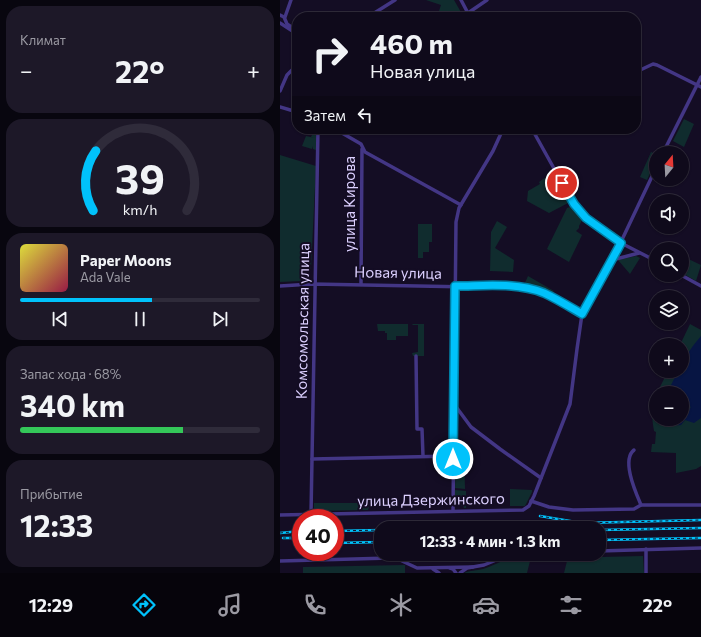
<!DOCTYPE html>
<html lang="ru">
<head>
<meta charset="utf-8">
<style>
  body { margin:0; font-family:Commissioner,sans-serif; background:#1d1828; color:#f1f3f6; height:100vh; display:flex; flex-direction:column; font-size:15px; white-space:nowrap }
  * { box-sizing:border-box; margin:0 }
  p { font-size:13px; color:#9b9aa3 }
  .icon { flex:none; width:22px; height:22px; fill:none; stroke:currentColor; stroke-width:2; stroke-linecap:round; stroke-linejoin:round }
  .map { position:relative; flex:1; overflow:hidden }
  .side { display:flex; flex-direction:column; gap:6px; padding:6px; background:#08060f; width:280px }
  .side>* { flex:none }
  .guide { position:absolute; left:12px; top:12px; width:349px; height:122px; border-radius:16px; box-shadow:0 1px 3px #0004,0 0 0 1px #2f2b3a; background:#0f0a1b; color:#f1f3f6; overflow:hidden }
  .needle { width:26px; rotate:18deg }
  .fabs { position:absolute; left:369px; top:146px; display:grid; gap:8px }
  .fabs a { display:grid; place-items:center; width:40px; height:40px; border-radius:50%; background:#0f0a1b; box-shadow:0 1px 3px #0004,0 0 0 1px #2f2b3a; font-size:20px }
  .speed { position:absolute; left:12px; top:509px; display:flex; gap:8px; font-size:20px; font-weight:700; text-align:center }
  .speed>* { display:grid; place-content:center; width:52px; height:52px; border-radius:50%; background:#0f0a1b; box-shadow:0 1px 3px #0004,0 0 0 1px #2f2b3a; line-height:1 }
  .speed .limit { border:6px solid #d22; background:#fff; color:#111 }
  .pin { position:absolute; display:grid; place-items:center; width:34px; height:34px; color:#fff; margin:-17px; border:2px solid #fff; border-radius:50%; box-shadow:0 1px 4px #0007 }
  .me { position:absolute; width:44px; margin:-22px; rotate:0deg; stroke-linejoin:round; filter:drop-shadow(0 0 3px #0008) }
  .turn { display:flex; align-items:center; gap:14px; height:84px; padding:0 12px; font-size:18px }
  .turn .icon { width:52px; height:52px; stroke-width:2.5 }
  .turn b { display:block; font-size:28px; line-height:34px }
  .then { display:flex; align-items:center; height:38px; padding:0 12px; background:#0003; gap:8px; font-size:15px }
  .big { font-size:30px; font-weight:700; line-height:1.1 }
  .side .card { flex:1; display:flex; flex-direction:column; justify-content:center; gap:6px; min-width:0; padding:0 14px; border-radius:16px; background:#1d1828 }
  .side .dial { align-items:center; gap:0 }
  .dial svg { height:104px; overflow:visible; fill:none; stroke:#2f2b3a; stroke-width:7; stroke-linecap:round; text-anchor:middle }
  .dial text { fill:#f1f3f6; stroke:none }
  .song { display:flex; align-items:center; gap:12px }
  .cover { width:48px; height:48px; border-radius:6px; background:linear-gradient(135deg,hsl(60 70% 55%),hsl(340 70% 35%)) }
  .played { height:4px; border-radius:2px; background:linear-gradient(90deg,#00c2fb 55%,#2f2b3a 55%) }
  .keys { display:flex; justify-content:space-around; direction:ltr }
  .heat { display:flex; justify-content:space-between; align-items:center; font-size:22px; direction:ltr }
  .charge { height:6px; border-radius:3px; background:linear-gradient(90deg,#34c759 68%,#2f2b3a 0) }
  .trip { position:absolute; left:94px; top:521px; width:232px; height:40px; border-radius:16px; background:#0f0a1b; box-shadow:0 1px 3px #0004,0 0 0 1px #2f2b3a; font-weight:700; line-height:40px; text-align:center }
  .menu { display:flex; height:64px; justify-content:space-around; align-items:center; background:#06040b; color:#9b9aa3 }
  .menu .icon { width:28px; height:28px }
  .menu .on { color:#00c2fb }
  .menu b { font-size:18px; color:#f1f3f6 }
  main { display:flex; flex:1; min-height:0 }
  .map>svg:first-child { display:block }
</style>
</head>
<body>
<main>
<section class="side">
<div class="card"><p>Климат</p>
<div class="heat"><a>−</a><b class="big">22°</b><a>+</a></div>
</div>
<div class="card dial"><svg viewBox="0 0 100 80">
<path d="M14 69A42 42 0 1 1 86 69"/>
<path d="M14 69A42 42 0 0 1 16 23" stroke="#00c2fb"/>
<text x="50" y="56" font-size="32" font-weight="700">39</text>
<text x="50" y="72" font-size="11">km/h</text>
</svg></div>
<div class="card">
<div class="song"><i class="cover"></i><div><b>Paper Moons</b><p>Ada Vale</p></div></div>
<div class="played"></div>
<div class="keys"><svg class="icon" aria-label="previous" viewBox="0 0 24 24"><path d="M18 5L8 12l10 7zM5 5v14"/></svg><svg class="icon" aria-label="pause" viewBox="0 0 24 24"><path d="M8 5v14M16 5v14"/></svg><svg class="icon" aria-label="next" viewBox="0 0 24 24"><path d="M6 5l10 7-10 7zM19 5v14"/></svg></div>
</div>
<div class="card"><p>Запас хода · 68%</p><b class="big">340 km</b><div class="charge"></div></div>
<div class="card"><p>Прибытие</p><b class="big">12:33</b></div>
</section>
<div class="map">
<svg width="421" height="573" viewBox="0 0 421 573">
  <rect width="100%" height="100%" fill="#140d24"/>
  <g fill="#102c2e">
    <polygon points="146,0 174,0 182,14 179,17 157,17 161,5"/>
    <polygon points="404,119 414,124 404,147 393,141"/>
    <polygon points="28,129 36,129 36,150 33,149 33,146 32,149 22,146 26,136 35,138 31,137 32,135 34,135 35,131 28,131"/>
    <polygon points="371,152 376,154 376,160 367,180 360,177"/>
    <polygon points="0,155 36,166 31,269 27,268 21,271 21,281 0,282"/>
    <polygon points="273,172 290,202 269,213 247,201 248,191 260,184 259,182"/>
    <polygon points="290,207 302,220 299,226 299,228 296,231 302,235 289,262 267,249 287,208"/>
    <polygon points="217,221 227,227 215,248 234,260 233,272 210,271 211,232"/>
    <polygon points="138,224 152,224 152,242 149,242 149,252 143,252 143,258 138,258"/>
    <polygon points="356,256 360,258 350,274 338,260"/>
    <polygon points="402,256 421,265 416,281 402,273"/>
    <polygon points="248,276 274,291 271,294 251,286 244,285"/>
    <polygon points="97,324 128,324 128,336 116,336 116,340 107,340 107,333 105,333 105,331 98,331"/>
    <polygon points="133,324 144,324 144,356 133,356 132,353 138,352 138,325 132,325"/>
    <path d="M410,324L421,330V466L416,469L396,473V453L371,452L372,444H375L376,432L374,431C372,419 370,405 376,394V419H402V393H377L388,371H402V345H400Z"/>
    <polygon points="176,457 184,457 185,489 175,488"/>
    <polygon points="230,489 252,490 252,492 245,506 230,506"/>
    <polygon points="175,490 186,491 186,508 184,508 183,506 175,506"/>
    <polygon points="34,503 78,503 81,506 89,507 88,510 34,511"/>
    <polygon points="363,556 364,573 284,573 287,561 320,559 321,557"/>
    <path d="M233,559H245L250,561L247,573H184C190,570 196,571 203,569C214,566 221,560 233,559Z"/>
    <polygon points="125,565 125,573 23,573 23,567"/>
  </g>
  <path fill="#071543" d="M421,336V418L414,423L405,420L401,425L391,426L387,425L386,419H392L393,421L396,422L399,419H402V407L408,410L411,407L405,404L402,405V393H387L398,371H402C402,358 413,346 421,336Z"/>
  <g fill="none" stroke-linecap="round" stroke-linejoin="round">
    <g stroke="#433685" stroke-width="3.5">
      <polyline points="181,0 190,17"/>
      <polyline points="188,13 207,0"/>
      <polyline points="0,15 4,17 7,24 17,31"/>
      <polyline points="5,17 11,0"/>
      <polyline points="88,17 115,0"/>
      <polyline points="0,23 17,34"/>
      <polyline points="356,72 373,64 377,65 421,87"/>
      <polyline points="0,91 7,75 17,65"/>
      <polyline points="0,107 17,112"/>
      <polyline points="55,129 81,144 85,152 181,205"/>
      <polyline points="252,129 291,199 300,212 310,222 339,242 376,261"/>
      <polyline points="383,153 421,77"/>
      <polyline points="332,260 359,253"/>
      <polyline points="401,275 421,286"/>
      <polyline points="81,284 82,149"/>
      <polyline points="0,286 32,284 241,288 265,294 302,314"/>
      <polyline points="136,356 137,429 142,429 143,456"/>
      <polyline points="174,404 191,427 220,449 261,478"/>
      <path d="M354,450C341,460 356,493 361,505"/>
      <polyline points="32,459 173,456"/>
      <polyline points="251,501 269,507 293,510 354,509 361,505 421,505"/>
      <polyline points="173,511 176,222 179,208 213,151 223,129"/>
      <polyline points="31,514 38,129"/>
      <polyline points="0,515 243,510 249,506 254,496 290,404 297,349 302,314 339,246 376,168"/>
      <polyline points="366,549 366,573"/>
      <polyline points="319,551 421,548"/>
      <polyline points="0,561 110,558 120,560 137,568 193,567"/>
      <polyline points="170,568 173,569 176,573"/>
      <polyline points="153,569 159,573"/>
      <polyline points="180,573 187,568 204,565 226,556 292,554"/>
    </g>
    <g stroke="#00c2fb" stroke-width="2.5">
      <g id="rail">
        <polyline points="260,516 302,523 421,520"/>
        <polyline points="269,528 305,528"/>
        <polyline points="319,530 421,528"/>
        <polyline points="55,531 101,530"/>
        <polyline points="0,533 21,531"/>
        <polyline points="3,538 21,538"/>
        <polyline points="319,540 421,538"/>
        <polyline points="55,543 101,542"/>
      </g>
    </g>
    <use href="#rail" stroke="#140d24" stroke-width="1" stroke-dasharray="3" stroke-linecap="butt"/>
  </g>
  <g fill="none" stroke-linecap="round" stroke-linejoin="round">
    <g stroke="#007ea3" stroke-width="10">
      <path id="route" d="M173,459L175,286C204,286 236,282 264,293C277,299 290,307 302,314L341,243L306,218L294,204L282,183"/>
    </g>
    <use href="#route" stroke="#00c2fb" stroke-width="7"/>
  </g>
  <g text-anchor="middle" stroke-width="4" stroke-linejoin="round" paint-order="stroke">
    <g font-size="15" fill="#dcd0ff" stroke="#140d24">
      <text transform="translate(70 204) rotate(-90)" y="5">улица Кирова</text>
      <text transform="translate(118 273) rotate(1)" y="5">Новая улица</text>
      <text transform="translate(23 321) rotate(-89)" y="5">Комсомольская улица</text>
      <text transform="translate(151 500) rotate(-1)" y="5">улица Дзержинского</text>
    </g>
  </g>
</svg>
<div class="fabs">
<a><svg class="needle" viewBox="-14 -14 28 28"><path d="M0-13l5 13h-10z" fill="#e53935"/><path d="M0 13l5-13h-10z" fill="#9b9aa3"/></svg></a>
<a><svg class="icon" aria-label="sound" viewBox="0 0 24 24"><path d="M4 9h4l5-4v14l-5-4H4zM17 9q2 3 0 6"/></svg></a>
<a><svg class="icon" aria-label="search" viewBox="0 0 24 24"><circle cx="10" cy="10" r="6"/><path d="M15 15l6 6"/></svg></a>
<a><svg class="icon" aria-label="layers" viewBox="0 0 24 24"><path d="M12 4l9 5-9 5-9-5zM3 14l9 5 9-5"/></svg></a>
<a>+</a>
<a>−</a>
</div>
<div class="speed"><div class="limit">40</div></div>
<div class="pin" style="left:282px;top:183px;background:#d93025"><svg class="icon" aria-label="arrive" viewBox="0 0 24 24"><path d="M6 21V4h12l-3 4 3 4H6"/></svg></div>
<svg class="me" style="left:173px;top:459px" viewBox="-20 -20 40 40"><circle r="17" fill="#00c2fb" stroke="#fff" stroke-width="3"/><path d="M0-11L8 9 0 5-8 9z" fill="#fff"/></svg>
<div class="trip">12:33 · 4 мин · 1.3 km</div>
<div class="guide">
<div class="turn"><svg class="icon" aria-label="right" viewBox="0 0 24 24"><path d="M7 20v-9h11M14 6l5 5-5 5"/></svg><div><b>460 m</b>Новая улица</div></div>
<div class="then">Затем<svg class="icon" aria-label="left" viewBox="0 0 24 24"><path d="M17 20v-9H6M10 6l-5 5 5 5"/></svg></div>
</div>
</div>
</main>
<nav class="menu">
<b>12:29</b>
<svg class="icon on" aria-label="directions" viewBox="0 0 24 24"><path d="M12 3l9 9-9 9-9-9zM9 14v-3h6M13 9l2 2-2 2"/></svg>
<svg class="icon" aria-label="music" viewBox="0 0 24 24"><path d="M9 18V5l10-2v13"/><circle cx="6" cy="18" r="3"/><circle cx="16" cy="16" r="3"/></svg>
<svg class="icon" aria-label="phone" viewBox="0 0 24 24"><path d="M5 4h4l2 5-3 2q2 4 5 5l2-3 5 2v4C11 20 4 13 5 4z"/></svg>
<svg class="icon" aria-label="climate" viewBox="0 0 24 24"><path d="M12 3v18M4 7l16 10M4 17L20 7"/></svg>
<svg class="icon" aria-label="car" viewBox="0 0 24 24"><path d="M5 17H2v-5l4-1 3-4h7l3 4 3 1v5h-3M9 17h6M6 11h13"/><circle cx="7" cy="17" r="2"/><circle cx="17" cy="17" r="2"/></svg>
<svg class="icon" aria-label="filters" viewBox="0 0 24 24"><path d="M4 7h16M4 17h16"/><circle cx="9" cy="7" r="2"/><circle cx="15" cy="17" r="2"/></svg>
<b>22°</b>
</nav>
</body>
</html>
